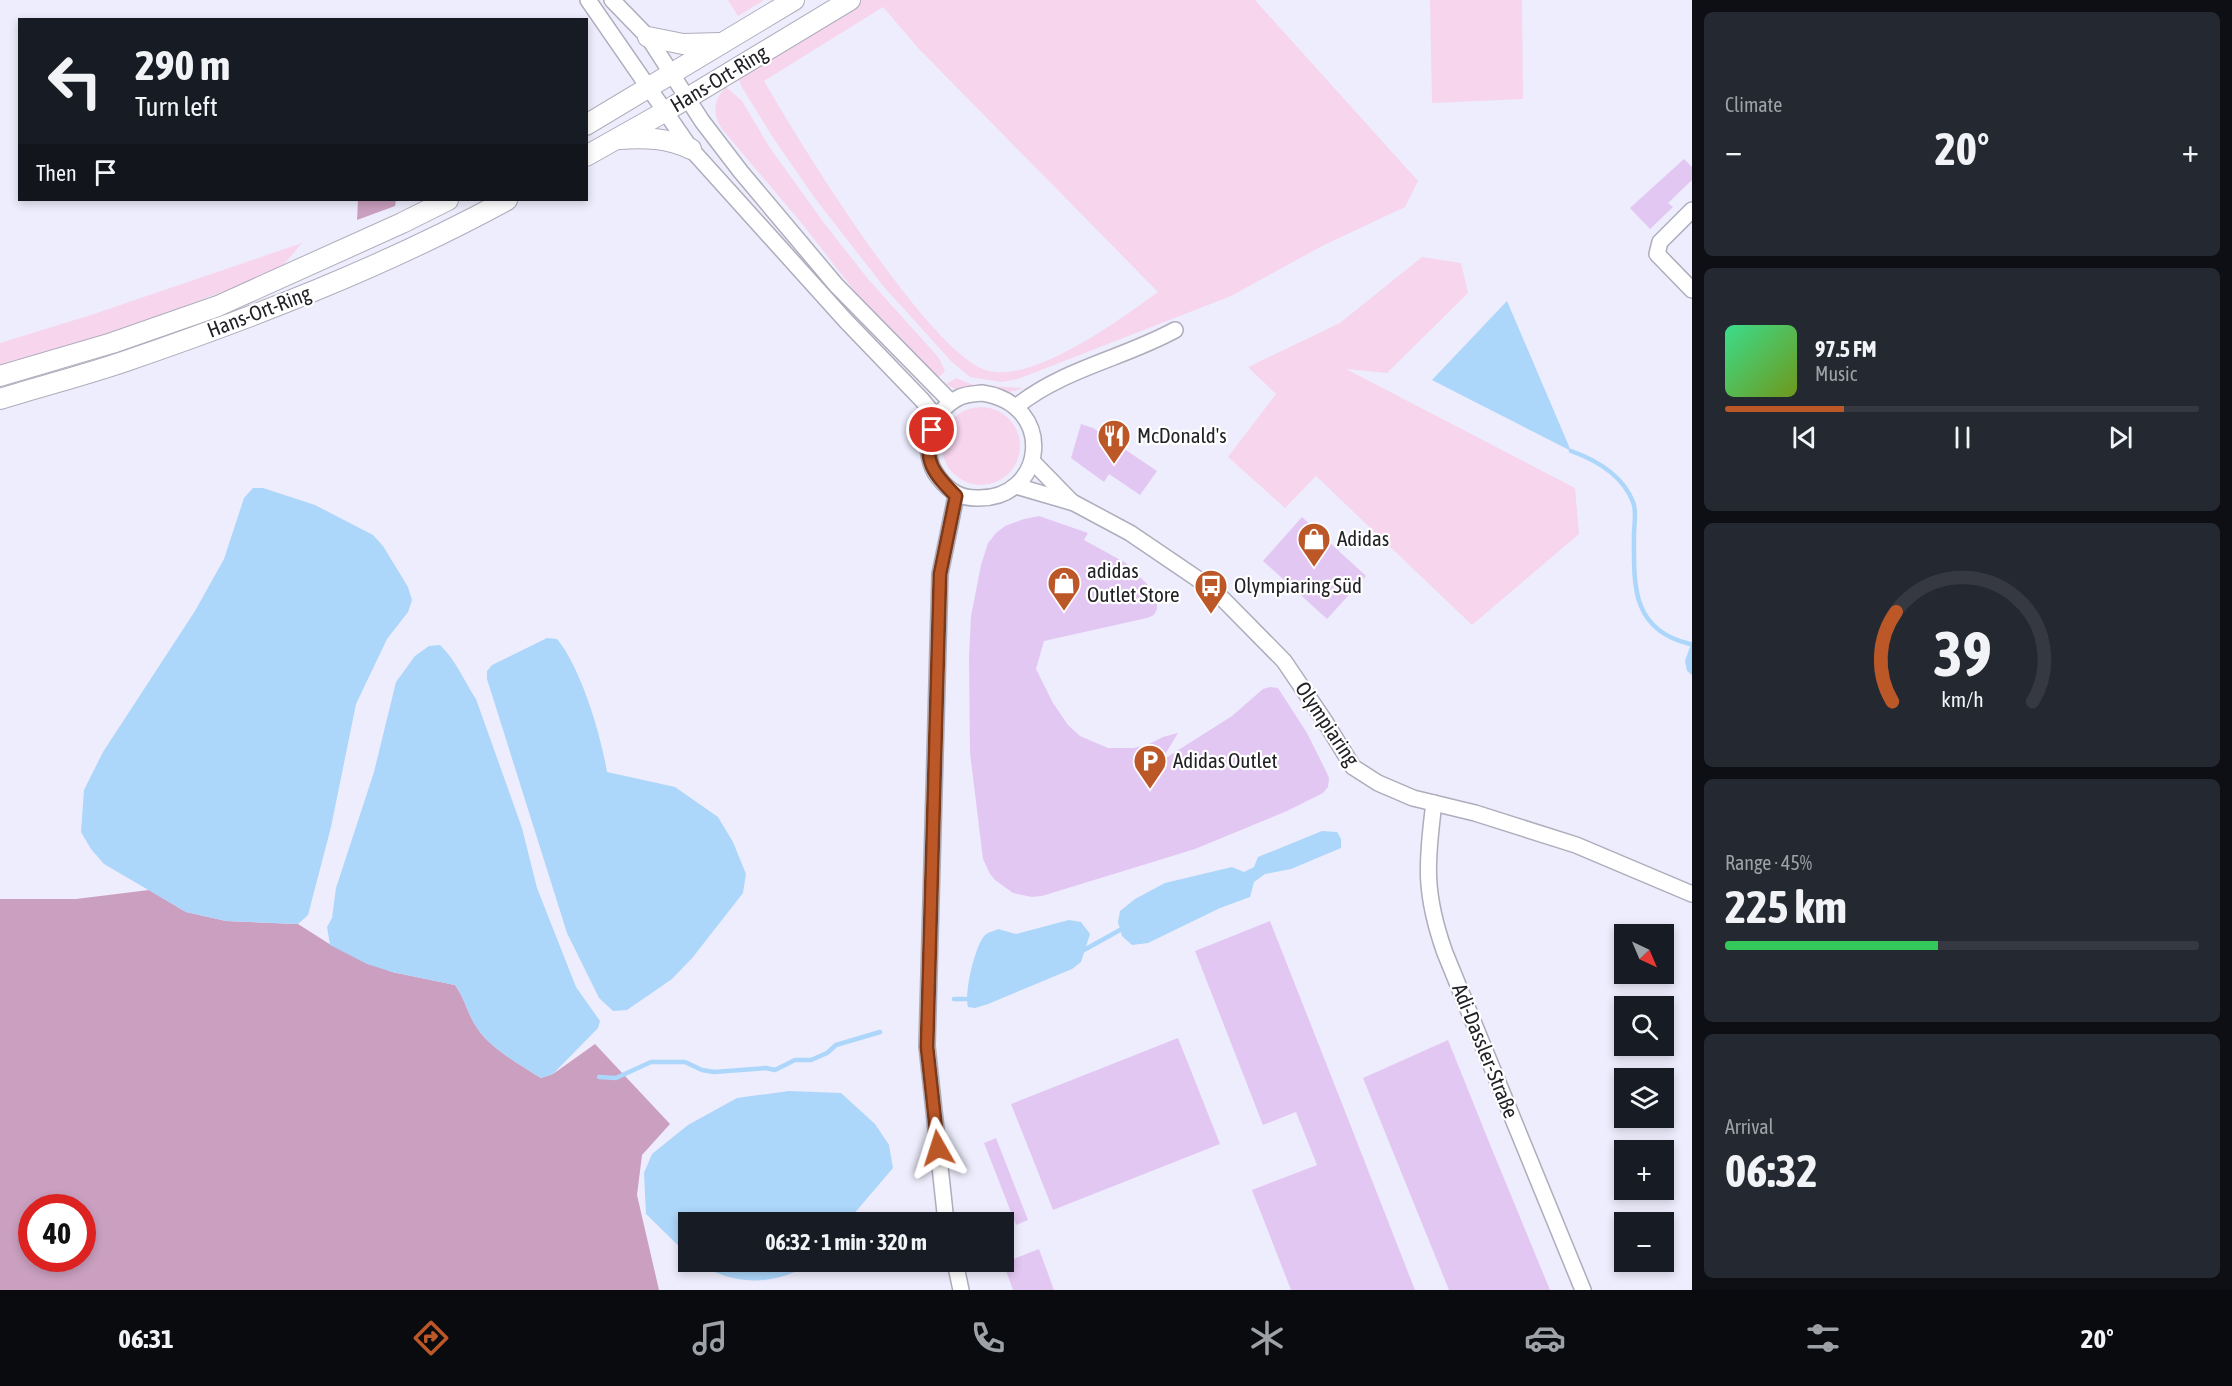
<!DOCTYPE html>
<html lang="en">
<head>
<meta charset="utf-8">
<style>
  body { margin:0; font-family:"Asap Condensed",sans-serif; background:#242831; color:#f1f3f6; height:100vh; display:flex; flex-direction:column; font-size:22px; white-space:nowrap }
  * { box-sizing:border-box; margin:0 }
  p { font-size:20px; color:#9ea1a6 }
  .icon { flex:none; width:33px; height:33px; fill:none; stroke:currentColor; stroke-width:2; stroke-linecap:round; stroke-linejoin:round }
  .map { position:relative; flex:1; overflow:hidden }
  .side { display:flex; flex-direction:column; gap:12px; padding:12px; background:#0d0f14; width:540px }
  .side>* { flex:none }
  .hud { position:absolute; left:18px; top:18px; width:570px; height:183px; border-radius:0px; box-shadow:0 3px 9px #0003; background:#171b24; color:#f1f3f6; overflow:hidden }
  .needle { width:39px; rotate:136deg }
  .tools { position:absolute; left:1614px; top:924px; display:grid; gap:12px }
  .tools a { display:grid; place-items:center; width:60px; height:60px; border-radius:0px; background:#171b24; box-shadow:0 3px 9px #0003; font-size:30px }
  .speed { position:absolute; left:18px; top:1194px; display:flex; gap:12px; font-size:30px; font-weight:700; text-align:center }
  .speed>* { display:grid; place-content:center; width:78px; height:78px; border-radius:50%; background:#171b24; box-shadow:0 3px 9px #0003; line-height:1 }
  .speed .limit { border:9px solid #d22; background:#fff; color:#111 }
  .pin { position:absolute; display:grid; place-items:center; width:51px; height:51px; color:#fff; margin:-26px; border:3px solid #fff; border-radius:50%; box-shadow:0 2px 6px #0007 }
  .me { position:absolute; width:66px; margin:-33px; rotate:354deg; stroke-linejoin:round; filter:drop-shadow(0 0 4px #0008) }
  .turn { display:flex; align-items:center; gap:21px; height:126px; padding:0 18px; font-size:27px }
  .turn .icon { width:78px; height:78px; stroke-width:2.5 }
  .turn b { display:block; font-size:42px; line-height:51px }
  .then { display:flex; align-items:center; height:57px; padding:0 18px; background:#0003; gap:12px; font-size:22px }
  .big { font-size:45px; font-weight:700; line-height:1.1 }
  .side .card { flex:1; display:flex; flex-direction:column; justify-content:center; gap:9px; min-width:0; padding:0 21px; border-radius:9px; background:#242831 }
  .side .dial { align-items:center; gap:0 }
  .dial svg { height:156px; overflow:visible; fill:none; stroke:#363941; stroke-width:7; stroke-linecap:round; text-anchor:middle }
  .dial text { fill:#f1f3f6; stroke:none }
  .song { display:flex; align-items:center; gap:18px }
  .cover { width:72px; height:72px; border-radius:9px; background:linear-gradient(135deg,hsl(150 70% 55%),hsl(80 70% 35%)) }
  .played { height:6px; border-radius:3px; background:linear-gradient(90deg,#bc5728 25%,#363941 25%) }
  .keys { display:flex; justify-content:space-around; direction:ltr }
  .heat { display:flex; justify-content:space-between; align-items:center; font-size:33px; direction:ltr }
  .charge { height:9px; border-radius:4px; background:linear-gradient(90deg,#34c759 45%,#363941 0) }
  .trip { position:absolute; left:678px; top:1212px; width:336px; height:60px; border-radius:0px; background:#171b24; box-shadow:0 3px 9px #0003; font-weight:700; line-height:60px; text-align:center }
  .tab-bar { display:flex; height:96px; justify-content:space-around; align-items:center; background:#090b0e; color:#9ea1a6 }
  .tab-bar .icon { width:42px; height:42px }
  .tab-bar .current { color:#bc5728 }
  .tab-bar b { font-size:27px; color:#f1f3f6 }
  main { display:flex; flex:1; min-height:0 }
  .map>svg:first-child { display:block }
</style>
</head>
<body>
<main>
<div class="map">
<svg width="1692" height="1290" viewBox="0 0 1692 1290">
  <rect width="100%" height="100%" fill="#eeedfd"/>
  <g fill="#f6d5ed" fill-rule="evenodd">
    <polygon points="728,0 764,0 738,16"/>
    <path d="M862,0H1255L1418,181L1405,207L1322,246L1231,296L1018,379L1002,382L970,377L951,361L884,287L814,197L772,136L743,89L738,78ZM883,7L919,49L1158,292C1122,318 1036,382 989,371C931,358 797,138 764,81Z"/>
    <polygon points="1430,0 1522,0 1523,99 1432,103"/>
    <path d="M726,87L742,101L770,148L824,223L868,279L939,358L945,371L939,377L877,318L856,293L804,226L722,129C712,114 713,100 726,87Z"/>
    <polygon points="302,243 279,270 102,338 0,369 0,343 91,315"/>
    <polygon points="1422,257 1461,263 1468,293 1387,373 1346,369 1575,488 1579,534 1472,625 1316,476 1285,508 1228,457 1276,394 1248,367 1340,323"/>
    <path d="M956,378L973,385L1023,388C1001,396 965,397 946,384Z"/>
    <circle cx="981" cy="446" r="39"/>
  </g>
  <g fill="#ca9fbf" fill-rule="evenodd">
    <polygon points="358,200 396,200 395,206 357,220"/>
    <path d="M149,890L186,912L226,921L298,924L331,945L392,972L455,985C464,997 467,1011 474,1023C487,1047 519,1064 541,1078L553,1074L595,1044L670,1124L642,1155L637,1195L659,1290H0V899H76ZM32,1208H82V1258H32Z"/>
  </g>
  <g fill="#acd6fa">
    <polygon points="1507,301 1571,451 1432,380"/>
    <polygon points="253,488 263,488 315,505 373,535 383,546 408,587 412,600 408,612 387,639 356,704 331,827 308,915 298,924 226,921 186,912 104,864 91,849 81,832 84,790 103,752 195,611 224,559 244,498"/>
    <path d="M547,638L557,639C581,668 601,735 607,772L675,787L718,817L733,842L746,874L743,893L693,957L672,979L627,1010L613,1011L599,998L567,933L487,679V671L492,665Z"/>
    <polygon points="1692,641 1692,675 1687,671 1685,661"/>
    <path d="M440,645C456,660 464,681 476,699L522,828L537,888L576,987L600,1021L598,1028L553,1074L541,1078C519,1064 487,1047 474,1023C467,1011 464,997 455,985L392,972L367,964L330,945L327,927L332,918L336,888L374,772L396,682L415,656L429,646Z"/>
    <polygon points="1322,831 1337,832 1341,839 1341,848 1291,869 1265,874 1254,882 1250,897 1220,908 1148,943 1132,945 1122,936 1118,922 1120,911 1135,899 1165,883 1232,867 1244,872 1254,867 1258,857"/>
    <path d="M1069,920L1081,922L1090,934L1081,962L1072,969L988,1004L975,1008L968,1007C964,993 975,945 985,935C988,932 995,931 998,929L1016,934Z"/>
    <polygon points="789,1091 841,1093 875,1124 889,1145 893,1168 847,1222 688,1222 688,1255 646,1214 644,1173 652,1154 688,1125 737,1098"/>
    <path d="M698,1262H813C808,1268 800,1270 792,1273C761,1286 725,1282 698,1262Z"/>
  </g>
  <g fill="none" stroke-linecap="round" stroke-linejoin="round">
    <g stroke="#acd6fa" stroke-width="4.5">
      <path d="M1571,451C1596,460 1623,476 1633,502C1637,511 1634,524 1634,534C1634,583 1630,630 1690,644"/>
      <polyline points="1084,950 1120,930"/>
      <polyline points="954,999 966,999"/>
      <polyline points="599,1077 616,1078 651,1062 685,1062 702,1070 714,1072 766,1068 775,1070 795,1060 811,1060 827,1053 836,1045 880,1032"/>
    </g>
  </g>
  <g fill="#e3c7f3">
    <polygon points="1684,159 1692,167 1692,180 1668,203 1673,207 1650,229 1630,208"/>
    <polygon points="1081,424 1093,428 1157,471 1140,495 1109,474 1104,482 1071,458"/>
    <polygon points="1039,516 1088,533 1084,540 1126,563 1146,583 1156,596 1157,602 1157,609 1154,615 1147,618 1044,641 1036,669 1053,703 1068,725 1080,736 1108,748 1133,748 1147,745 1163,737 1178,733 1161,761 1232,716 1263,689 1270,687 1278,688 1307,733 1326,771 1329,778 1328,787 1323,793 1287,811 1195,849 1042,896 1032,897 1013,893 995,880 990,874 983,859 970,753 969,658 971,616 981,565 988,543 996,533 1005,526 1024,519"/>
    <polygon points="1302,517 1366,576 1327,619 1263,561"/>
    <polygon points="1270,921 1339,1096 1415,1290 1291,1290 1252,1190 1317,1165 1296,1112 1263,1125 1195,951"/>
    <polygon points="1178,1038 1220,1144 1053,1210 1011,1104"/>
    <polygon points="1448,1040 1489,1142 1550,1290 1449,1290 1363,1078"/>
    <polygon points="996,1138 1028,1220 1016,1225 984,1143"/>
    <polygon points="1039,1249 1054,1290 1013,1290 1003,1263"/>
  </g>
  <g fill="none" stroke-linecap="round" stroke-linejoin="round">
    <g stroke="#aeadbc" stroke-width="18">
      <g id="minor">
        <polyline points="588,0 691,149 846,321 922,400 936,417"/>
        <polyline points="612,0 648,37 702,121 741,172 836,285 951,402"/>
        <polyline points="1692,210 1660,242 1657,254 1692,290"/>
        <path d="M982,393C1057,404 1046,500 977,498C960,498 950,492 939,478C918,452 930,411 960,397C967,394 974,394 982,393Z"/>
        <path d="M1017,406C1063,369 1124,358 1175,330"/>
        <polyline points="1032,461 1072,502"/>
        <polyline points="1016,486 1074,503 1130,533 1214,590 1284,661 1324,720 1353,767 1378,783 1413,798 1475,813 1576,845 1692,894"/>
        <path d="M1434,803C1426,864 1424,894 1445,953L1583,1290"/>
        <polyline points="946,1222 927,1046 940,574 956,496"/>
        <polyline points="955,1262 961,1290"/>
      </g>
    </g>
    <g stroke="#aeadbc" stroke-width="22">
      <g id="major">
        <polyline points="648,37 683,44 722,43"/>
        <polyline points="586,125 794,0"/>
        <path d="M620,139C645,137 668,138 691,149"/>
        <polyline points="586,156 666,111 850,0"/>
        <polyline points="0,376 112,343 218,306 402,223 448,200"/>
        <path d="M0,399C42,386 85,375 126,361C257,316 386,266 507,200"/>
      </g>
    </g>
    <use href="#minor" stroke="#fff" stroke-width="15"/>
    <use href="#major" stroke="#fff" stroke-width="20"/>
  </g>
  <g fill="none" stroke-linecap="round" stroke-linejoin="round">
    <g stroke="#7a391a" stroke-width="15">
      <path id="route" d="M932,430C922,461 935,475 956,496L940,574L927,1047L938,1148"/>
    </g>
    <use href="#route" stroke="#bc5728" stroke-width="10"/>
  </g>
  <defs>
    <g id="restaurant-pin" transform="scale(1.725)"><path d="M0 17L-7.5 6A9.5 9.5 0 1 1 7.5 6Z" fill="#bc5728" stroke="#fff"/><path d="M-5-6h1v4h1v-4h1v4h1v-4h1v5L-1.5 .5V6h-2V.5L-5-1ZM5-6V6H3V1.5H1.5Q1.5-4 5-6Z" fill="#fff"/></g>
    <g id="shop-pin" transform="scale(1.725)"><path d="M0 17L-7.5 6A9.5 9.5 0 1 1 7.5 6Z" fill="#bc5728" stroke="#fff"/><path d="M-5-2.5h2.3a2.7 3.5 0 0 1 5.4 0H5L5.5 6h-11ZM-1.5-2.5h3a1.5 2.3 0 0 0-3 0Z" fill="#fff"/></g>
    <g id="bus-pin" transform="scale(1.725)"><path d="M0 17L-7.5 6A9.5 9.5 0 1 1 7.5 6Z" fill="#bc5728" stroke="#fff"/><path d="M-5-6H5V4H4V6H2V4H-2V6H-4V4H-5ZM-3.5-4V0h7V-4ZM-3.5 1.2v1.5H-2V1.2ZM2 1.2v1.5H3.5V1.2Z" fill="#fff"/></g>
    <g id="parking-pin" transform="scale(1.725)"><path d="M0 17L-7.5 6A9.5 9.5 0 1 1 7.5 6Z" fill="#bc5728" stroke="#fff"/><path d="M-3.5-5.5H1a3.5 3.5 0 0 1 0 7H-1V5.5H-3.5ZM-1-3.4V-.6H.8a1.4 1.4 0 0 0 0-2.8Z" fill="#fff"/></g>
  </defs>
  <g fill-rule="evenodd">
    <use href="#restaurant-pin" x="1114" y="436"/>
    <use href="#shop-pin" x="1314" y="539"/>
    <use href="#shop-pin" x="1064" y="583"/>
    <use href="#bus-pin" x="1211" y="586"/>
    <use href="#parking-pin" x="1150" y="761"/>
  </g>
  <g text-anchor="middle" stroke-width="4.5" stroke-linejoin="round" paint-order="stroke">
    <g font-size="21" fill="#212126" stroke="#fff">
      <text transform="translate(719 79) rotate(-31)" y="7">Hans-Ort-Ring</text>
      <text transform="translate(259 312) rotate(-21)" y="7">Hans-Ort-Ring</text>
      <text transform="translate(1327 724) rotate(56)" y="7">Olympiaring</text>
      <text transform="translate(1485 1051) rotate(68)" y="7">Adi-Dassler-Straße</text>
    </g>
    <g font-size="21" fill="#212126" stroke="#fff" text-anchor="start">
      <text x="1137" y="443">McDonald's</text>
      <text x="1337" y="546">Adidas</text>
      <text x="1087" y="578">adidas<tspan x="1087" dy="24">Outlet Store</tspan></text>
      <text x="1234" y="593">Olympiaring Süd</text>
      <text x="1173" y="768">Adidas Outlet</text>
    </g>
  </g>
</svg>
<div class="tools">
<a><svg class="needle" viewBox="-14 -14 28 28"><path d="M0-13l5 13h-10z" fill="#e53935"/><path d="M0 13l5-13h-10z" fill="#9ea1a6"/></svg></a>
<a><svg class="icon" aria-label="search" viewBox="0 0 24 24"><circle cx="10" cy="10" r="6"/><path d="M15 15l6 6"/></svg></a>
<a><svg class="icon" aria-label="layers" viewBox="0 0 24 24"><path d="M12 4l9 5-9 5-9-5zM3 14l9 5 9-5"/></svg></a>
<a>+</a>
<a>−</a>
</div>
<div class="speed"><div class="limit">40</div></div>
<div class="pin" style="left:932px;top:430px;background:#d93025"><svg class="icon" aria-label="arrive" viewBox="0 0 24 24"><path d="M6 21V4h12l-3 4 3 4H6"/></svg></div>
<svg class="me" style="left:938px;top:1148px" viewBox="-20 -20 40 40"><path d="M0-17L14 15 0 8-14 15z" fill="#bc5728" stroke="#fff" stroke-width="4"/></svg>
<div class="trip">06:32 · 1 min · 320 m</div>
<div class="hud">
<div class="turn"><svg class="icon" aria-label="left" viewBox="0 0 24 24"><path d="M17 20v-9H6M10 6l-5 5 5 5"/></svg><div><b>290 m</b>Turn left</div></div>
<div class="then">Then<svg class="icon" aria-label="arrive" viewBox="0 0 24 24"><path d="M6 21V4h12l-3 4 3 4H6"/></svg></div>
</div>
</div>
<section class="side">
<div class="card"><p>Climate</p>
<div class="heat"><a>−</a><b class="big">20°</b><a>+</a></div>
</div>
<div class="card">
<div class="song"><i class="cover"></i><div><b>97.5 FM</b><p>Music</p></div></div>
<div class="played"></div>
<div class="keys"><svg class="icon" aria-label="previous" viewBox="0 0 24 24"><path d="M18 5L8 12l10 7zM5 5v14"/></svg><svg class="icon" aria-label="pause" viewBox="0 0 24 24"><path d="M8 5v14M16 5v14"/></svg><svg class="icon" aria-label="next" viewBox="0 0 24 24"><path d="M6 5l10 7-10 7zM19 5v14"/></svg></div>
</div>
<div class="card dial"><svg viewBox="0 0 100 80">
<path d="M14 69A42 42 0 1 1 86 69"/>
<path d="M14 69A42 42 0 0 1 16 23" stroke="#bc5728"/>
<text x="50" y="56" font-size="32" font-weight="700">39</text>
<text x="50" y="72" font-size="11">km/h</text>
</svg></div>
<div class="card"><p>Range · 45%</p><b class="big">225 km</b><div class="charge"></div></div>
<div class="card"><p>Arrival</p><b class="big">06:32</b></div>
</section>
</main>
<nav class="tab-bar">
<b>06:31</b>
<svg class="icon current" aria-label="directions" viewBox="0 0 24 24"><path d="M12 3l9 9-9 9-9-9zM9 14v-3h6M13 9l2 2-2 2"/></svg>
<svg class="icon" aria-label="music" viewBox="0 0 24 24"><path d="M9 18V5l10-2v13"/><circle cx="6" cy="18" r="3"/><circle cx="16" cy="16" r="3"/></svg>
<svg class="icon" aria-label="phone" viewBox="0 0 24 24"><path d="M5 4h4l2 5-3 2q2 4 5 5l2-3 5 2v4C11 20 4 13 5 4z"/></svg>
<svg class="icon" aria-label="climate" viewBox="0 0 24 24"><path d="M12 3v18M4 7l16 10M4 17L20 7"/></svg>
<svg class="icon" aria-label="car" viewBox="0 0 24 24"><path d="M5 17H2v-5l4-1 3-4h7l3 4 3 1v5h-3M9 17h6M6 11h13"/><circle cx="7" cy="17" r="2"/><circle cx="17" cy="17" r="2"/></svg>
<svg class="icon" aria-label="filters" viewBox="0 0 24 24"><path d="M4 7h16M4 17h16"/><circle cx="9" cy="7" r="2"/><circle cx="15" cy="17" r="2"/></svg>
<b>20°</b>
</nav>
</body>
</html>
